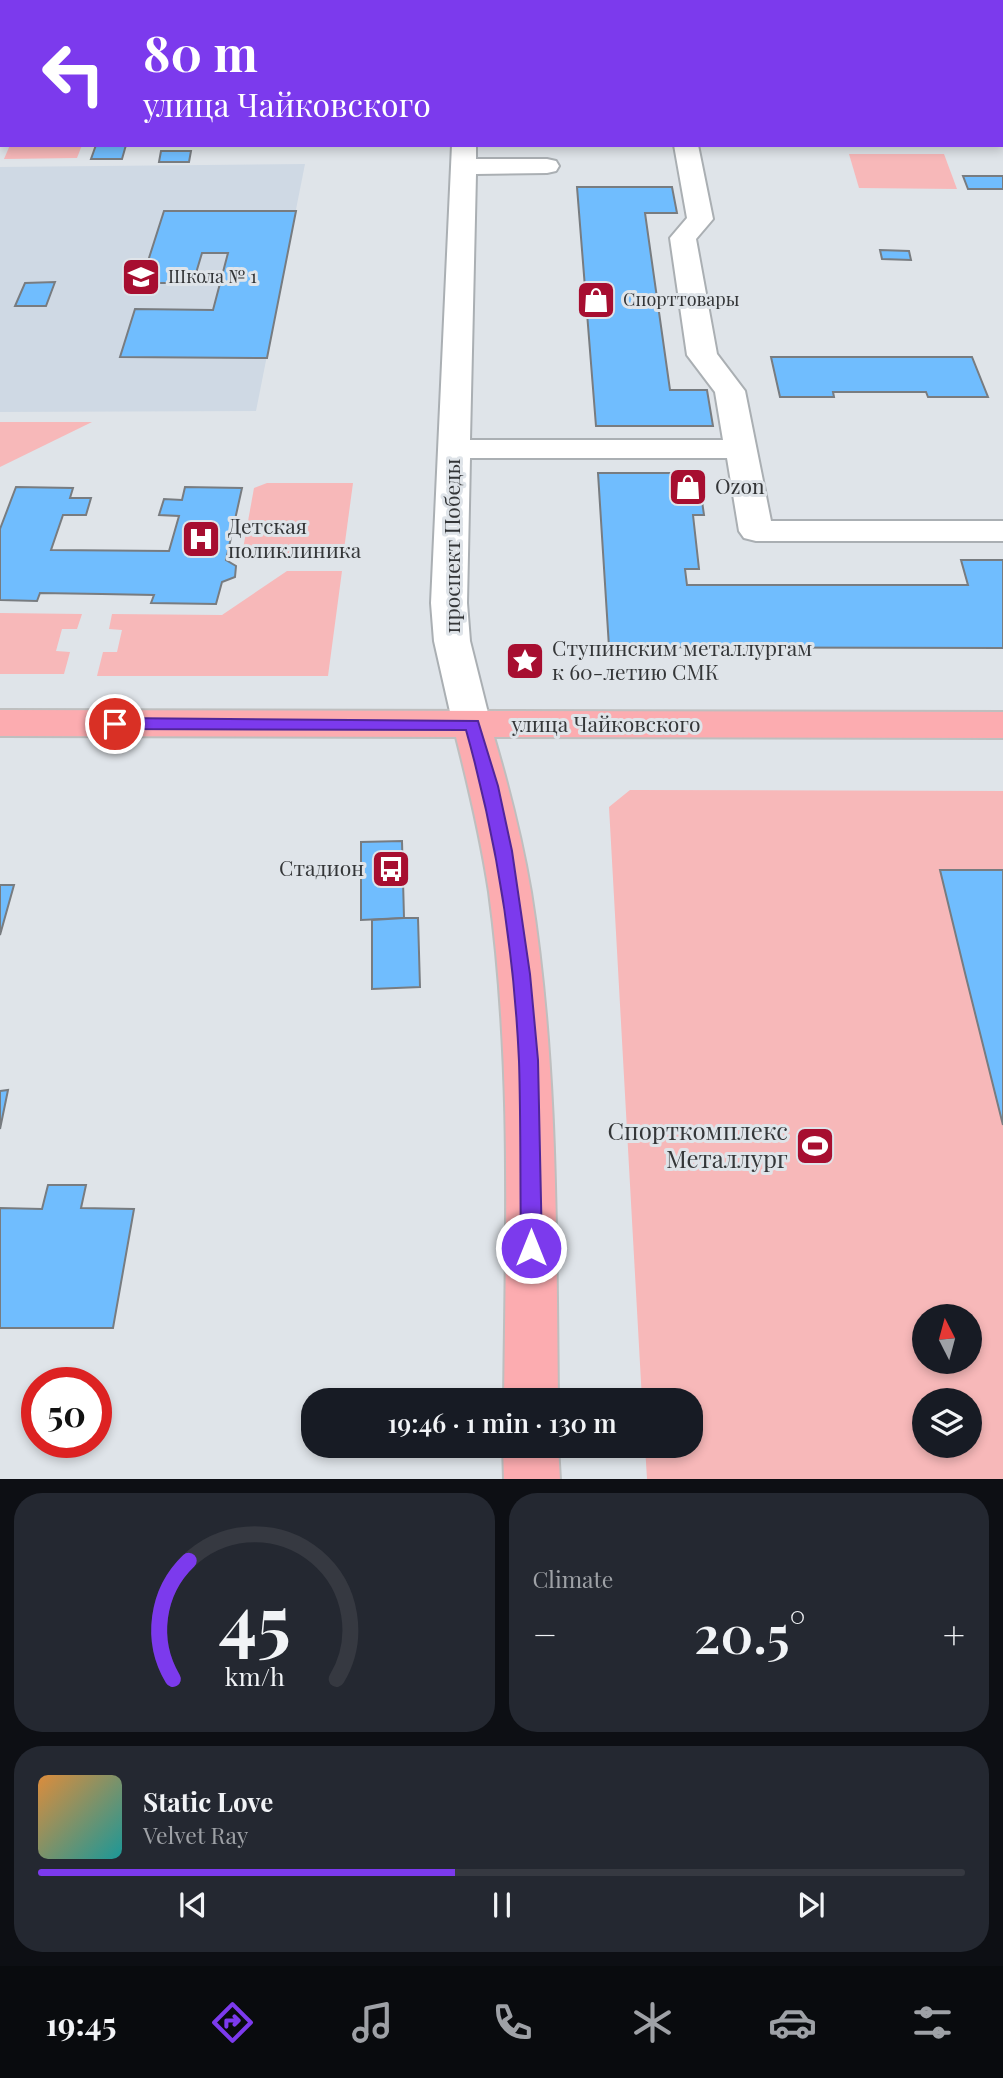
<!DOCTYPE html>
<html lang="en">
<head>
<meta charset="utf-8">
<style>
  body { margin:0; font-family:"Playfair Display",serif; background:#242831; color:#f1f3f6; height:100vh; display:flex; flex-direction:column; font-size:26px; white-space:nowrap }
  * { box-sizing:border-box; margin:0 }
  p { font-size:23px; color:#9ea1a6 }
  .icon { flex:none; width:38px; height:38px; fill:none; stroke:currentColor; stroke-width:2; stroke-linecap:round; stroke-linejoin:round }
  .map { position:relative; height:1479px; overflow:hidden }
  .details { display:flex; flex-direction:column; gap:14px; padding:14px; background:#0d0f14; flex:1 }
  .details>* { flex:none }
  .banner { position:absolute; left:0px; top:0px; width:1004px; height:147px; box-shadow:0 4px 10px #0003; background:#7c3aed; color:#fff; overflow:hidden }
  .needle { width:46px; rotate:354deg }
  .controls { position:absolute; left:912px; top:1304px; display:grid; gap:14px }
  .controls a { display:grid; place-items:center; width:70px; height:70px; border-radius:50%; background:#171b24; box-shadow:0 4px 10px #0003; font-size:35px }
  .speed { position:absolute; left:21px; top:1367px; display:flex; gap:14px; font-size:35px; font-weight:700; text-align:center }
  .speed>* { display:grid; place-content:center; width:91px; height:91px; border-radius:50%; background:#171b24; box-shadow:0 4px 10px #0003; line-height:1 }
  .speed .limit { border:10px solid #d22; background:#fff; color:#111 }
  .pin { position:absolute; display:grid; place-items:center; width:60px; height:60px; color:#fff; margin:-30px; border:4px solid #fff; border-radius:50%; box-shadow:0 2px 7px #0007 }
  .me { position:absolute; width:77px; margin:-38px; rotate:0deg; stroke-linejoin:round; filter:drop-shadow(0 0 5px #0008) }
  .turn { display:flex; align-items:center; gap:24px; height:147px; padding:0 28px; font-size:32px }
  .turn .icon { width:91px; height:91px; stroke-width:2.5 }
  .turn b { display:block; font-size:49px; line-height:60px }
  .big { font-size:52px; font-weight:600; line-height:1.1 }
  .details .tile { flex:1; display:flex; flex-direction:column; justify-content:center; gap:10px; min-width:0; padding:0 24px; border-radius:28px; background:#242831 }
  .details .dial { align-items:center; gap:0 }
  .dial svg { height:182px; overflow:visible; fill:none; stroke:#363941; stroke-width:7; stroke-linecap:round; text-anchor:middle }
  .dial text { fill:#f1f3f6; stroke:none }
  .song { display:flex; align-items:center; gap:21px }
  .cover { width:84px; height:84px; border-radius:10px; background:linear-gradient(135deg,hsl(30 70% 55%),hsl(180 70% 35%)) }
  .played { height:7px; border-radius:4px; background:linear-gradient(90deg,#7c3aed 45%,#363941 45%) }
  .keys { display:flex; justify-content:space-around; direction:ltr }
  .heat { display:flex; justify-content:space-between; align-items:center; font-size:38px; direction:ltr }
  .details .tiles { flex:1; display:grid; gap:14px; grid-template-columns:1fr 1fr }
  .tile:last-child { grid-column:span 2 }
  .trip { position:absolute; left:301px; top:1388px; width:402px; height:70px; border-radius:28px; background:#171b24; box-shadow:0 4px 10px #0003; font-weight:600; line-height:70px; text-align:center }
  .tab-bar { display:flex; height:112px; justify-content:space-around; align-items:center; background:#090b0e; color:#9ea1a6 }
  .tab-bar .icon { width:49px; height:49px }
  .tab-bar .on { color:#7c3aed }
  .tab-bar b { font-size:32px; color:#f1f3f6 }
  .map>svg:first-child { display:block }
</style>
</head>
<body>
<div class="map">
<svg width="1003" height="1480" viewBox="0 0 1003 1480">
  <rect width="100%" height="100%" fill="#dfe4e9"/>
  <polygon fill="#cfd9e4" points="305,164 256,411 0,412 0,167"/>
  <g fill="#f7b8b9" fill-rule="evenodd">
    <polygon points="10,145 82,145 77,158 4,159"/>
    <polygon points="849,154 944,154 957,189 859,188"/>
    <polygon points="0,422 92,422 0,467"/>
    <polygon points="267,483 353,483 343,557 256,557 243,549 254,488"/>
    <polygon points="287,571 342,571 328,676 97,676 103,652 117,652 122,630 109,629 112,614 222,615"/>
    <polygon points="0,613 82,614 77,629 62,629 56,651 70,652 64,674 0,674"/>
    <path d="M630,790L1003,791V1479H647L645,1446H691V1400H642L609,807ZM924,1316H970V1362H924ZM924,1400H970V1446H924Z"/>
  </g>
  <g fill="#70bdfe" stroke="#787c80" stroke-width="2">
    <polygon points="821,0 884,0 885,2 821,2"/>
    <polygon points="96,145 126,145 122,159 91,159"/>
    <polygon points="161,151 191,151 189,162 159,162"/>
    <polygon points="963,176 1003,176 1003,189 968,189"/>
    <polygon points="577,187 672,187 677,213 645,213 670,390 707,390 713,426 596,426"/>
    <polygon points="164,211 296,211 267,358 120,357 135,309 213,310 228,253 202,253 193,283 141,283"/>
    <polygon points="880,250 909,251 911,260 882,259"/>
    <polygon points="55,282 46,306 15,306 25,283"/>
    <polygon points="771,357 972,357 988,397 928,397 926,392 833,392 834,397 780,397"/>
    <polygon points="598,473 698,473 704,515 693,515 699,569 685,569 687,585 968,585 961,560 1003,560 1003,648 609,647"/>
    <polygon points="16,487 73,488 70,498 91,498 86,515 63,515 51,550 169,551 179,516 159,515 164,499 182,500 185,487 242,488 226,560 236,566 235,577 222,582 216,604 151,603 154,595 102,594 40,593 37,601 0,600 0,529"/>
    <polygon points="402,841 404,918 361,920 361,842"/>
    <polygon points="940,870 1003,870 1003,1125 965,973"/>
    <polygon points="0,885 14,885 0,935"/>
    <polygon points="404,918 418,918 420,987 372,989 372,920"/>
    <polygon points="8,1090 0,1129 0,1091"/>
    <polygon points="48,1185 86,1185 81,1208 134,1209 113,1328 0,1328 0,1208 42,1209"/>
  </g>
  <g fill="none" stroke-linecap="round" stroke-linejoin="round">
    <g stroke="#aaafb3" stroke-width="4">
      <g id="minor">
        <rect x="61" y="0" width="22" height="2"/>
        <rect x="459" y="0" width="22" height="2"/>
        <polygon points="724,0 746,0 746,2 725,2"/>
        <rect x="0" y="42" width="2" height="14"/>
        <polygon points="0,114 2,114 0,129"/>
        <polygon points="452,145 476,145 476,159 547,159 556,161 559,166 556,171 547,173 476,174 470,440 723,440 715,392 687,355 670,238 687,218 674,145 698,145 713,219 696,239 717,354 745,391 771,521 1003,521 1003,541 756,541 744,538 739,531 727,458 470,458 467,603 470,641 491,725 485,734 472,738 459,734 453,725 434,641 431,603"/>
      </g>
    </g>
    <g stroke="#bebfbf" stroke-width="4">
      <g id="major">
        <path d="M0,710L1003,712V738L494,737C509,788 522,839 531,892C558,1060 556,1231 558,1400H504C506,1231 512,1061 489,892C481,840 469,788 456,737L0,736Z"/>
        <polygon points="503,1446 558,1446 560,1480 504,1480"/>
      </g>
    </g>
    <use href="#minor" fill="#fff" fill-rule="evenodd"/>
    <use href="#major" fill="#fcacb0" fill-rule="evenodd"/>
  </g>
  <path fill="#7c3aed" stroke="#51269a" stroke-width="2" d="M115,718L478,721L498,786L512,851L530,974L538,1060L542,1248L539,1255L531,1257L524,1255L521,1248C520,1186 521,1123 519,1061C514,950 496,837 466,730L115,729L107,724Z"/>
  <defs>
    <g id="school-square" transform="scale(2.0125)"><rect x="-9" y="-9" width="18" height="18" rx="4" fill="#a70e30" stroke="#dfe4e9"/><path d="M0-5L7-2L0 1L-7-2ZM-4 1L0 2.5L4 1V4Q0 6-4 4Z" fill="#fff"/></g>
    <g id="shop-square" transform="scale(2.0125)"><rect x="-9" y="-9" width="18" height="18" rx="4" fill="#a70e30" stroke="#dfe4e9"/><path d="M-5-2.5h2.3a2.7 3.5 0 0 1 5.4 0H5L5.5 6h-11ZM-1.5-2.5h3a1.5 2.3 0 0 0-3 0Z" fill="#fff"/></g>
    <g id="hospital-square" transform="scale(2.0125)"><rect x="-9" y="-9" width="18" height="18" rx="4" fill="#a70e30" stroke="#dfe4e9"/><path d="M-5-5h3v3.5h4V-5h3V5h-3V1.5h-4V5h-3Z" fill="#fff"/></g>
    <g id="sight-square" transform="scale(2.0125)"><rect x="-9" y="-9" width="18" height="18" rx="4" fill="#a70e30" stroke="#dfe4e9"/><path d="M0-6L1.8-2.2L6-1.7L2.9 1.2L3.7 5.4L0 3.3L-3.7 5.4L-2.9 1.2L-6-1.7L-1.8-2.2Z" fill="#fff"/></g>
    <g id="bus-square" transform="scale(2.0125)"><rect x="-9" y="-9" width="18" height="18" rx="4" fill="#a70e30" stroke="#dfe4e9"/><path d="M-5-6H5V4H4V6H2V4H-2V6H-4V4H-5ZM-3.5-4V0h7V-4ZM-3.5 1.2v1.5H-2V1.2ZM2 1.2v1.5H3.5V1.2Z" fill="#fff"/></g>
    <g id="stadium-square" transform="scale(2.0125)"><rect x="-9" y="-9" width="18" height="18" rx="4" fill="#a70e30" stroke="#dfe4e9"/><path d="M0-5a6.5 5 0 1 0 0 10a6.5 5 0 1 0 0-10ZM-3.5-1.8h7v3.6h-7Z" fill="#fff"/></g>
  </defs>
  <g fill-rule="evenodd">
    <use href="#school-square" x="141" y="277"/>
    <use href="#shop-square" x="596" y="300"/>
    <use href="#shop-square" x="688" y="487"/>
    <use href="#hospital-square" x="201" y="539"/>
    <use href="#sight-square" x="525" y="661"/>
    <use href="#bus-square" x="391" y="869"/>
    <use href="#stadium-square" x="815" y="1146"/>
  </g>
  <g text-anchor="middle" stroke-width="6" stroke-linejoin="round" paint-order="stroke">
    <g font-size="18" fill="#343638" stroke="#dfe4e9" text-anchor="start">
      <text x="168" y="283">Школа № 1</text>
      <text x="623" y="306">Спорттовары</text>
    </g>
    <g font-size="21" fill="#343638" stroke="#dfe4e9" text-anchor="start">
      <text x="715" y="494">Ozon</text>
      <text x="228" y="534">Детская<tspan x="228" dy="24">поликлиника</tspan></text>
      <text x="552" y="656">Ступинским металлургам<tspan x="552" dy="24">к 60-летию СМК</tspan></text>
      <text x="364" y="876" text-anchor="end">Стадион</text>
    </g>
    <g font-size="21" fill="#343638" stroke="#dfe4e9">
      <text transform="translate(453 546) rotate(-90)" y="7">проспект Победы</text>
      <text x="606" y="732">улица Чайковского</text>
    </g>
    <g font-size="24" fill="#343638" stroke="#dfe4e9" text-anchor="end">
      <text x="788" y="1140">Спорткомплекс<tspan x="788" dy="28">Металлург</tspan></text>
    </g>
  </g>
</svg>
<div class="controls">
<a><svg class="needle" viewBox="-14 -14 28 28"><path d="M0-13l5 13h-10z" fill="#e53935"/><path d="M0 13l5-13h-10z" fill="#9ea1a6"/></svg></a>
<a><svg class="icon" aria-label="layers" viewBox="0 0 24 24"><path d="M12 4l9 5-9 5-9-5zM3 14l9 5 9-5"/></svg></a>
</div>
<div class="speed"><div class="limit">50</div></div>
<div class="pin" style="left:115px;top:724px;background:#d93025"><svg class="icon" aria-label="arrive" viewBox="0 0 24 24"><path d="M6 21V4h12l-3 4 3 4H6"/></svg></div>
<svg class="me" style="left:531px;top:1248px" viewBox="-20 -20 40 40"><circle r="17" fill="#7c3aed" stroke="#fff" stroke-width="3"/><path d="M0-11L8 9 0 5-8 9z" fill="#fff"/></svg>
<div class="trip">19:46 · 1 min · 130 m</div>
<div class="banner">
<div class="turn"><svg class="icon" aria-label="left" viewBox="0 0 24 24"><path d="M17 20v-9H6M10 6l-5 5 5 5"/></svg><div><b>80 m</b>улица Чайковского</div></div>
</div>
</div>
<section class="details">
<div class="tiles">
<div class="tile dial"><svg viewBox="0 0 100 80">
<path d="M14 69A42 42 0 1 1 86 69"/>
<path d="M14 69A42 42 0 0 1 21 17" stroke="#7c3aed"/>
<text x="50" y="56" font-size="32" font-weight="700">45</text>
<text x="50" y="72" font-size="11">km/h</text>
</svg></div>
<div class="tile"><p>Climate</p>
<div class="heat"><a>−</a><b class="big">20.5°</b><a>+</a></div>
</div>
<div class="tile">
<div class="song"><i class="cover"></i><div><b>Static Love</b><p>Velvet Ray</p></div></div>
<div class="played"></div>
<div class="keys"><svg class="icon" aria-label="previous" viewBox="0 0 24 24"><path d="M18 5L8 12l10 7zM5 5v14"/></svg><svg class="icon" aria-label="pause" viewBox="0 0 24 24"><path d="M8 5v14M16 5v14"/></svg><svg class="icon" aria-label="next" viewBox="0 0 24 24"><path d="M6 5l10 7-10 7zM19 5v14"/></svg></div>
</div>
</div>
</section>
<nav class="tab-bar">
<b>19:45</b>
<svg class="icon on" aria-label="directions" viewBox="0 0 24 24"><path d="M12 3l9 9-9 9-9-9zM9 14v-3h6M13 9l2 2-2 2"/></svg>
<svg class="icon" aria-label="music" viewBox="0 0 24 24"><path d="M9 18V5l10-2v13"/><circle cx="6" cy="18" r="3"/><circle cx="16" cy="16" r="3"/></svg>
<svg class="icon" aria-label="phone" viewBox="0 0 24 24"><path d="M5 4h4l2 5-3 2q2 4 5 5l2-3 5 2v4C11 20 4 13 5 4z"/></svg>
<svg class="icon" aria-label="climate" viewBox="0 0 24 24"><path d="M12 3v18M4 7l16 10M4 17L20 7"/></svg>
<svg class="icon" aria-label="car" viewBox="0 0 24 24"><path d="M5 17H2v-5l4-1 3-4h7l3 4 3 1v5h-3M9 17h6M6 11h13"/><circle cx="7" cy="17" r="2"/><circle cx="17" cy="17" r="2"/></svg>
<svg class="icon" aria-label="filters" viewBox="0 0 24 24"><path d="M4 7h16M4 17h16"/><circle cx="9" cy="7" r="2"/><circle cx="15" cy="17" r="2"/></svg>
</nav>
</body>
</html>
